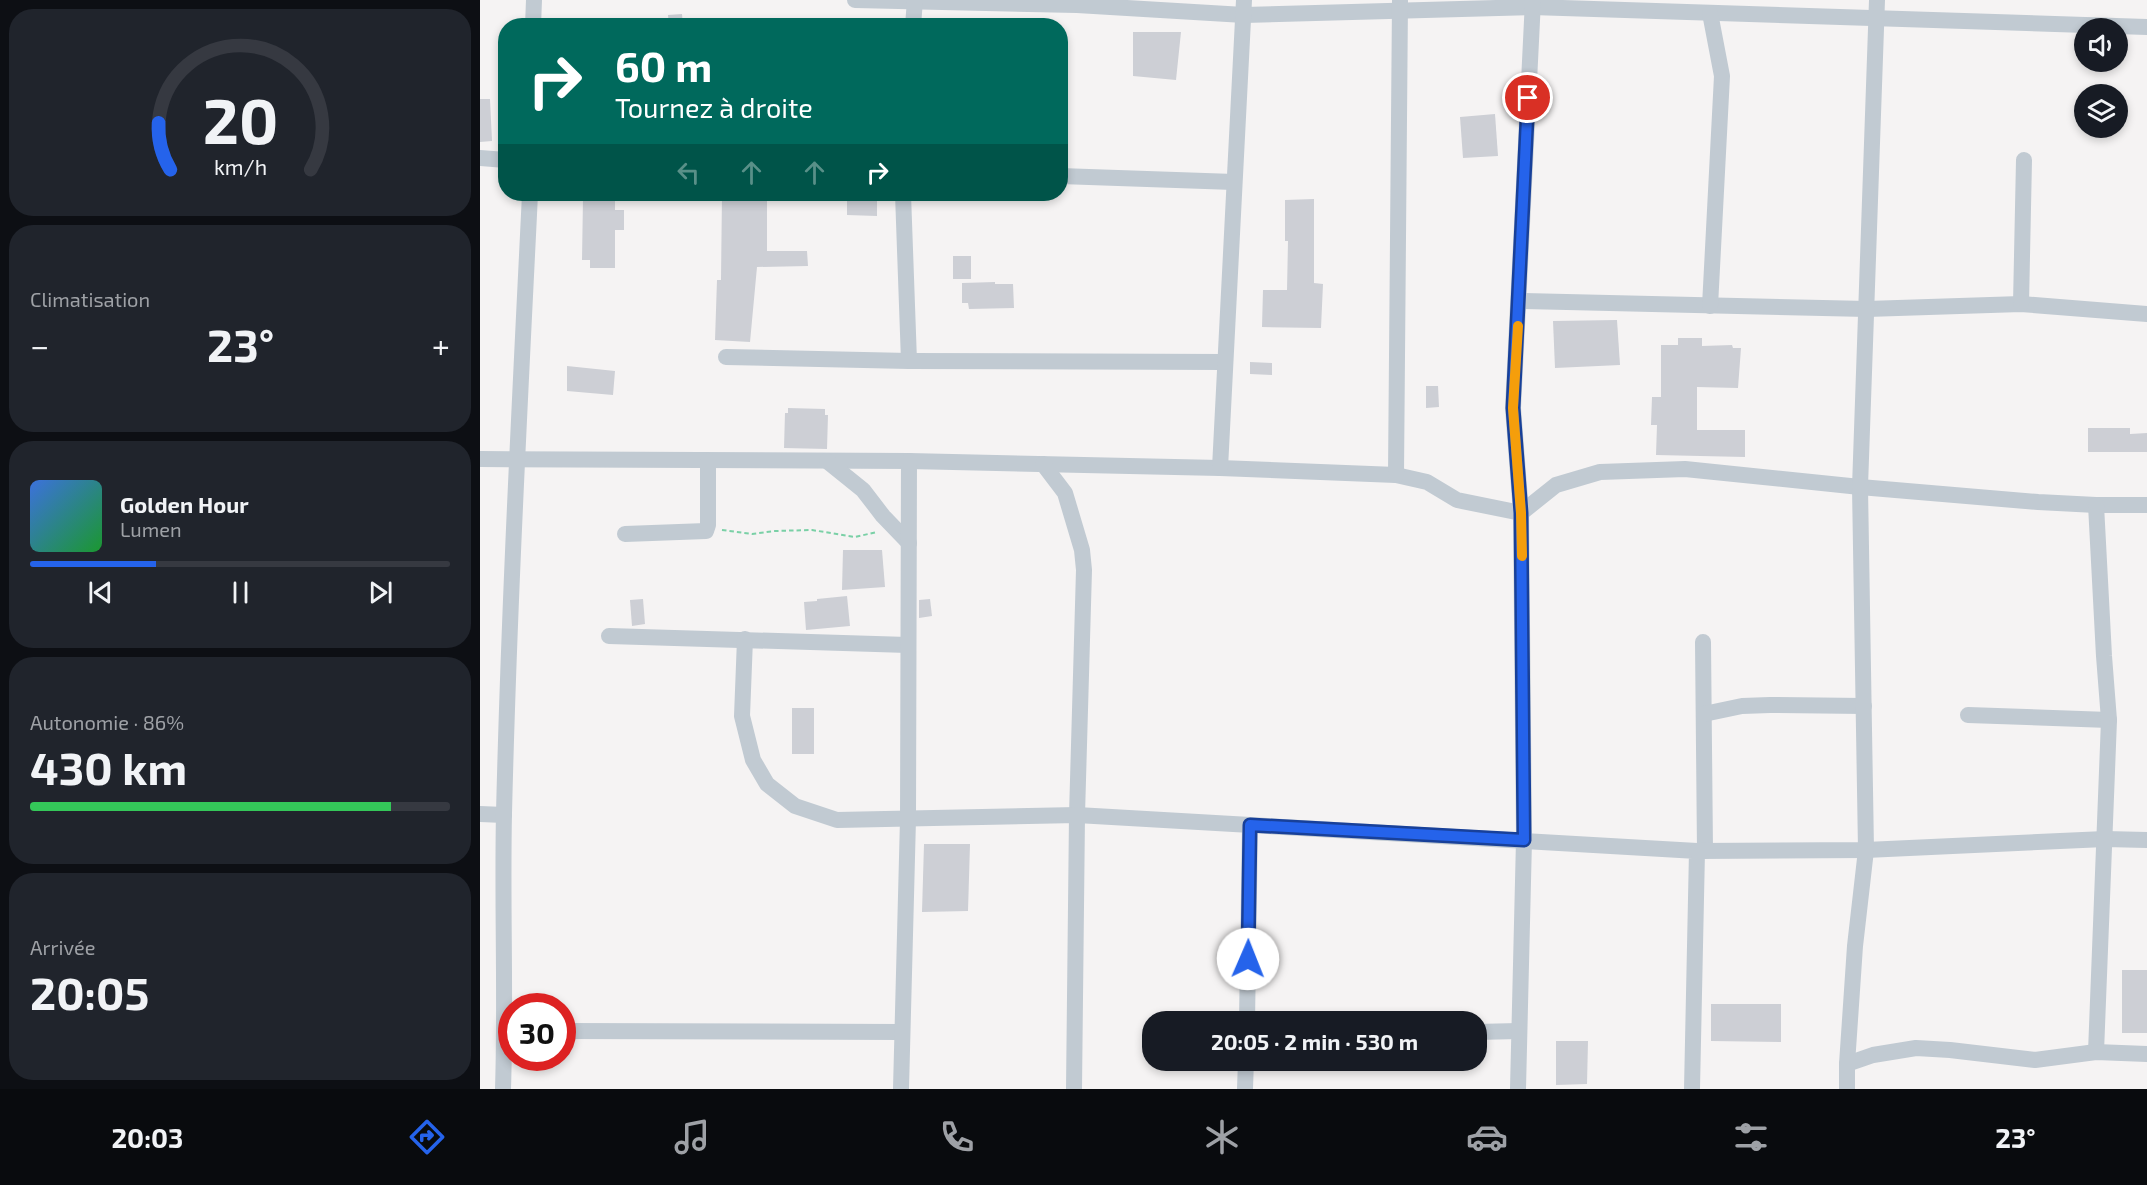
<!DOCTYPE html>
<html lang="fr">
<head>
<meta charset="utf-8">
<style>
  body { margin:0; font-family:"Exo 2",sans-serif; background:#20242c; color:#f1f3f6; height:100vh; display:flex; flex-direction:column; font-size:22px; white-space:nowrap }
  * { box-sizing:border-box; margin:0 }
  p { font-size:20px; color:#9ea1a6 }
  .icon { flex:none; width:33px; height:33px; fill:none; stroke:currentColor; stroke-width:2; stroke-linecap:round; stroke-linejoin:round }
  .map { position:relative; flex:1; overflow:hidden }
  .details { display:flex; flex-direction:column; gap:9px; padding:9px; background:#0d0f14; width:480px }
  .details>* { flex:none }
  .hud { position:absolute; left:18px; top:18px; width:570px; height:183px; border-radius:24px; box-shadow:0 3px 9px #0003; background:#00695c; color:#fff; overflow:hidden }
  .buttons { position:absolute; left:1594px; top:18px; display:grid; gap:12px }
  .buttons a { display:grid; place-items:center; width:54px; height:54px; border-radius:50%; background:#171b24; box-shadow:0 3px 9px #0003; font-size:30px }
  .speed { position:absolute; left:18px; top:993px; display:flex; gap:12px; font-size:30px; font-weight:700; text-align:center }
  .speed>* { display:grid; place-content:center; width:78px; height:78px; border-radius:50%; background:#171b24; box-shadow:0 3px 9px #0003; line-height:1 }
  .speed .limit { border:9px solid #d22; background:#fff; color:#111 }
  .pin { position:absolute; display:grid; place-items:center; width:51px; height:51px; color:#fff; margin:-26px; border:3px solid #fff; border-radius:50%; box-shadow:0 2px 6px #0007 }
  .me { position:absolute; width:66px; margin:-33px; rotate:1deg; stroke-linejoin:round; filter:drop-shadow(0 0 4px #0008) }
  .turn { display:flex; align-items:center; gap:21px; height:126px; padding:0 18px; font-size:27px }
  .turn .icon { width:78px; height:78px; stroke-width:2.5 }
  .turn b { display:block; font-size:42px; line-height:51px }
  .lanes { display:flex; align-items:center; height:57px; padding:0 18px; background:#0003; justify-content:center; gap:30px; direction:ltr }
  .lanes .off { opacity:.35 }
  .big { font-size:45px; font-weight:700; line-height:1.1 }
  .details .card { flex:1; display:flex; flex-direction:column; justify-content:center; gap:9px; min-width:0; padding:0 21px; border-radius:24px; background:#20242c }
  .details .dial { align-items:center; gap:0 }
  .dial svg { height:156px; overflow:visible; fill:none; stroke:#363941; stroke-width:7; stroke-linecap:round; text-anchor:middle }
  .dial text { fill:#f1f3f6; stroke:none }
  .song { display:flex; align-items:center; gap:18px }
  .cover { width:72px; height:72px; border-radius:9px; background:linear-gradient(135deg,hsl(220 70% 55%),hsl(130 70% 35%)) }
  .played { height:6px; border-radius:3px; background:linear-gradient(90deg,#2563eb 30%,#363941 30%) }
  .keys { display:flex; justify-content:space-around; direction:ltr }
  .heat { display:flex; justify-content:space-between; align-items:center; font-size:33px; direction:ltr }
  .charge { height:9px; border-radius:4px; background:linear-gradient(90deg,#34c759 86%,#363941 0) }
  .trip { position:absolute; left:662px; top:1011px; width:345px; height:60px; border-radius:24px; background:#171b24; box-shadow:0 3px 9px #0003; font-weight:700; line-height:60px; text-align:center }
  .dock { display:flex; height:96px; justify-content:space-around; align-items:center; background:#090b0e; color:#9ea1a6 }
  .dock .icon { width:42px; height:42px }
  .dock .active { color:#2563eb }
  .dock b { font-size:27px; color:#f1f3f6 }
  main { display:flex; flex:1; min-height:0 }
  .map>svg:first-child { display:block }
</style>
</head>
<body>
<main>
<section class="details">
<div class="card dial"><svg viewBox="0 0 100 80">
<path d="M14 69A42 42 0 1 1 86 69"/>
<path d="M14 69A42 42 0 0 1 8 45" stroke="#2563eb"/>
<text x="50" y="56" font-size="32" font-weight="700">20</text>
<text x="50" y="72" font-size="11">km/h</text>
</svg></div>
<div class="card"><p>Climatisation</p>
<div class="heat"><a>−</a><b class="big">23°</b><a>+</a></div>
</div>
<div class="card">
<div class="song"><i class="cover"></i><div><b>Golden Hour</b><p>Lumen</p></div></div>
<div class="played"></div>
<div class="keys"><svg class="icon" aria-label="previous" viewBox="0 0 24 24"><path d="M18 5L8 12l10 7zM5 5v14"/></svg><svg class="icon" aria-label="pause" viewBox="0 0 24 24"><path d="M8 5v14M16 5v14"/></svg><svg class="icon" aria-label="next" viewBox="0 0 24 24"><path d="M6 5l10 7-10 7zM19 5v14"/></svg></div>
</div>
<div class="card"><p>Autonomie · 86%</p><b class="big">430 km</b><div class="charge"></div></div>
<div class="card"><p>Arrivée</p><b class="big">20:05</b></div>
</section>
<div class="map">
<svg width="1667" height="1089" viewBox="0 0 1667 1089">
  <rect width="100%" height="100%" fill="#f5f3f3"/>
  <g fill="#cdcfd5">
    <polygon points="202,14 203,26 189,26 188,15"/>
    <polygon points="653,32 701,32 696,80 653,76"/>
    <polygon points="0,99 10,99 12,141 0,142"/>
    <polygon points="1015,114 1018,156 983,158 980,117"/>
    <polygon points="242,194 287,194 287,251 327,251 328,266 277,267 270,342 235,340 237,280 241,280"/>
    <polygon points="367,194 397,194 397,216 367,215"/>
    <polygon points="103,198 135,198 135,210 144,210 144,230 135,230 135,268 110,268 110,260 102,260"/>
    <polygon points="834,199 834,283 843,284 841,328 782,327 783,290 807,290 808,241 805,241 805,200"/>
    <rect x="473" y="256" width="18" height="23"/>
    <polygon points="515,282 515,284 533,284 534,308 489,309 488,303 482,303 482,283"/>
    <polygon points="1137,320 1140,365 1075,368 1073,321"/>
    <polygon points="1198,338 1222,338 1222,346 1252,345 1253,348 1261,348 1258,388 1217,387 1217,430 1265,430 1265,457 1176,455 1177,425 1171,425 1172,397 1181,397 1181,345 1198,345"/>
    <polygon points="770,362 792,363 792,375 770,374"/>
    <polygon points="87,366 135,371 133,395 87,391"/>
    <polygon points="946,386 958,386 959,407 946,408"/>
    <polygon points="308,408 345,409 345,415 348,415 347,449 304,448 305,413 308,413"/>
    <polygon points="1608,428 1650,428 1650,434 1667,433 1667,452 1608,452"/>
    <polygon points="363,550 402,550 405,587 362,590"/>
    <polygon points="367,596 370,626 326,630 324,602 337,601 337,599"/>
    <polygon points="163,599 165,624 152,626 150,600"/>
    <polygon points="450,599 452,616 439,618 439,600"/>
    <rect x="312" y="708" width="22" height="46"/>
    <polygon points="444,844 490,844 488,911 442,912"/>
    <rect x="1642" y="970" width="25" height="63"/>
    <polygon points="1231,1004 1301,1004 1301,1042 1231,1041"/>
    <polygon points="1076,1041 1108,1041 1107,1084 1076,1085"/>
  </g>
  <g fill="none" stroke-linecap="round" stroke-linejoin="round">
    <polyline stroke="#7ad0a6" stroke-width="2" stroke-dasharray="4.5 3" stroke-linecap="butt" points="242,530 272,534 295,531 332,530 375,537 397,532"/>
    <g stroke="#c1cad2" stroke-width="16">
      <polyline points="375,0 597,5 764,15 1052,7 1667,27"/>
      <polyline points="53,26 54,0"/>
      <polyline points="433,26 435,0"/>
      <polyline points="0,158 26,160"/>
      <polyline points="580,176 754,182"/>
      <polyline points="423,194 429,361"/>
      <polyline points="1039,301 1387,309 1541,304 1667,314"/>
      <polyline points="1541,304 1544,160"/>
      <polyline points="1230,306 1242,76 1230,13"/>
      <polyline points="246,357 429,361 745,362"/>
      <polyline points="0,459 429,461 740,468 916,475 947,482 977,500 1041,513 1076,485 1120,472 1205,469 1380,487 1558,502 1616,505 1667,505"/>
      <polyline points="347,461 383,490 403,516 429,543"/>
      <polyline points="563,464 585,493 602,550 604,570 597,815 594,1089"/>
      <polyline points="740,468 764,0"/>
      <polyline points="916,475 920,1"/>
      <polyline points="145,534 226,531 228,525 228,461"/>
      <polyline points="129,636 428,645"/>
      <polyline points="265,639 262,716 273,760 287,784 315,806 357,820 597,815 1217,851 1212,1089"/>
      <polyline points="1223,642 1225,851"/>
      <polyline points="1224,714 1262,706 1290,705 1384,706"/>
      <polyline points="1488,715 1629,720"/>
      <polyline points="0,814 24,815"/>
      <polyline points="1217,851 1386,850 1625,839 1667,840"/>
      <polyline points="767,1022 770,825"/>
      <polyline points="82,1031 422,1032"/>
      <polyline points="996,1032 1039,1031"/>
      <polyline points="1616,1052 1629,720 1624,656 1616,505"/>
      <polyline points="1367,1064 1393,1055 1436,1048 1470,1050 1555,1060 1616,1052 1667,1054"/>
      <path d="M23,1089C26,997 22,905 24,813C29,606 40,400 50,194"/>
      <polyline points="421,1089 428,819 429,461"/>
      <polyline points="765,1089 766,1060"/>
      <polyline points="1038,1089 1044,840 1041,513 1033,408 1053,0"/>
      <polyline points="1367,1089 1367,1064 1375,946 1386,850 1380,487 1397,0"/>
    </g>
  </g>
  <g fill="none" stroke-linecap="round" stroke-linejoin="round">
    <g stroke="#184099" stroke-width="15">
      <polyline id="route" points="768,959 770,825 1044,840 1041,513 1033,408 1048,98"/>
    </g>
    <use href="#route" stroke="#2563eb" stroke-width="10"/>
    <polyline stroke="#f59e0b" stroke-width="10" points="1038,326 1033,408 1041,513 1042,556"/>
  </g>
</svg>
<div class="buttons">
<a><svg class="icon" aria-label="sound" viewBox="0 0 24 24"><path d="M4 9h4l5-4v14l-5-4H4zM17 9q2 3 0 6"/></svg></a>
<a><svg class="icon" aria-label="layers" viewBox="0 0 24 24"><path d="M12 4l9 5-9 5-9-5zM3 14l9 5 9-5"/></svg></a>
</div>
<div class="speed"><div class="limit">30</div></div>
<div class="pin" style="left:1048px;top:98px;background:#d93025"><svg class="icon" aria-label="arrive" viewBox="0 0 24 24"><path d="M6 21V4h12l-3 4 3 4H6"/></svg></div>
<svg class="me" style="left:768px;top:959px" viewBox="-20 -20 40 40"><circle r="19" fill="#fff"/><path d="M0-13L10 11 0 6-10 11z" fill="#2563eb"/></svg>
<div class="trip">20:05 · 2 min · 530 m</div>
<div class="hud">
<div class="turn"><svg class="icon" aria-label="right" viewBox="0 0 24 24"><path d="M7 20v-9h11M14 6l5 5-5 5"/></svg><div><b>60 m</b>Tournez à droite</div></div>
<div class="lanes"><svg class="icon off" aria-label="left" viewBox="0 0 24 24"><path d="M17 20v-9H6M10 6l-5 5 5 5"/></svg><svg class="icon off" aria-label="ahead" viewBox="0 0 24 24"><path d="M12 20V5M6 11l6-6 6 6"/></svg><svg class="icon off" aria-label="ahead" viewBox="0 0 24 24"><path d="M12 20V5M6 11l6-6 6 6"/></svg><svg class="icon" aria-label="right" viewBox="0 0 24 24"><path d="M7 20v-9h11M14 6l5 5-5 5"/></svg></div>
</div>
</div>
</main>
<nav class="dock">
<b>20:03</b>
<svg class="icon active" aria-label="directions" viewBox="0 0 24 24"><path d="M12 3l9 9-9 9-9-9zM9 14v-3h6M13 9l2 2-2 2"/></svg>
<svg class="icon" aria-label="music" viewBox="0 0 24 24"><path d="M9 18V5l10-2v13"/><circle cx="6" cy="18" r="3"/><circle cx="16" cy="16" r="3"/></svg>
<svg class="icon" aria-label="phone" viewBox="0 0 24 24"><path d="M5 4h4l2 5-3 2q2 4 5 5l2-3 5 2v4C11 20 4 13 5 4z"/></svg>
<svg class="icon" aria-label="climate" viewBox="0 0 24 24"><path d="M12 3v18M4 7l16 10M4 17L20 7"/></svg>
<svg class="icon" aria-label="car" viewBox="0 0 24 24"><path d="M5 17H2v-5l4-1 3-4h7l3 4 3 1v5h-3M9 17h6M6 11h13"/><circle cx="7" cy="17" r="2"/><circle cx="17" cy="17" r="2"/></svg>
<svg class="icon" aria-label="filters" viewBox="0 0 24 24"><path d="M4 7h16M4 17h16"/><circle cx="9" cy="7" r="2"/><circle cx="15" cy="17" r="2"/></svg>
<b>23°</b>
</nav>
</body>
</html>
